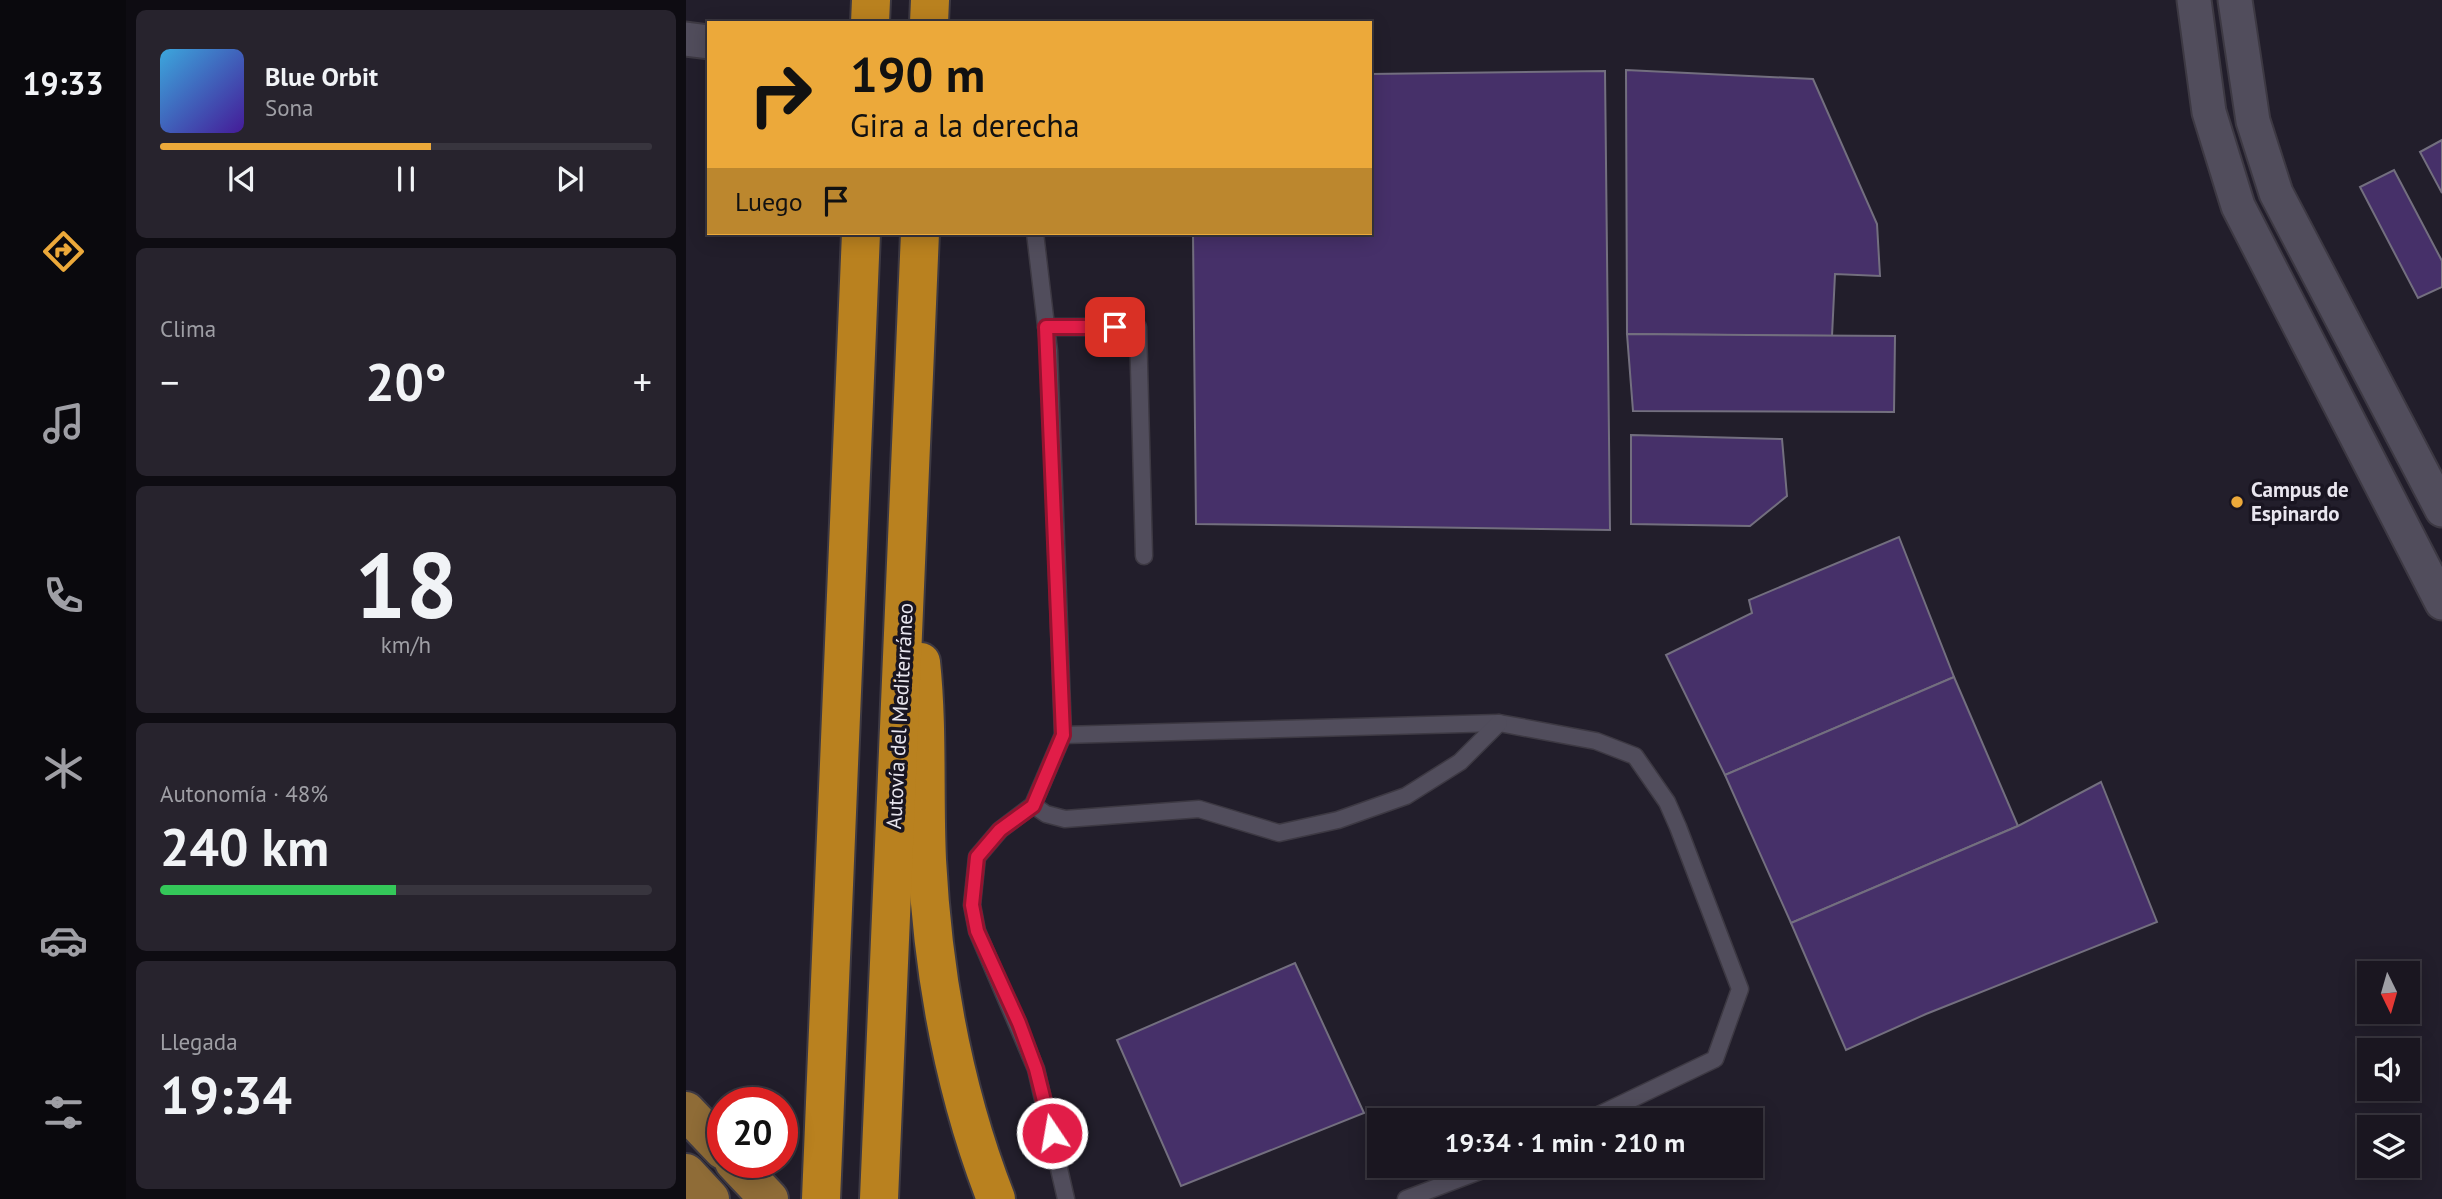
<!DOCTYPE html>
<html lang="es">
<head>
<meta charset="utf-8">
<style>
  body { margin:0; font-family:"PT Sans",sans-serif; background:#27232d; color:#f1f3f6; height:100vh; display:flex; flex-direction:column; font-size:26px; white-space:nowrap }
  * { box-sizing:border-box; margin:0 }
  p { font-size:23px; color:#9f9fa5 }
  .icon { flex:none; width:38px; height:38px; fill:none; stroke:currentColor; stroke-width:2; stroke-linecap:round; stroke-linejoin:round }
  .map { position:relative; flex:1; overflow:hidden }
  .drawer { display:flex; flex-direction:column; gap:10px; padding:10px; background:#0e0c12; width:560px }
  .drawer>* { flex:none }
  .hud { position:absolute; left:21px; top:21px; width:665px; height:214px; border-radius:0px; box-shadow:0 4px 18px #0003,0 0 0 2px #38353e; background:#eca93a; color:#111; overflow:hidden }
  .needle { width:46px; rotate:175deg }
  .controls { position:absolute; left:1671px; top:961px; display:grid; gap:14px }
  .controls a { display:grid; place-items:center; width:63px; height:63px; border-radius:0px; background:#1a1620; box-shadow:0 4px 18px #0003,0 0 0 2px #38353e; font-size:35px }
  .speed { position:absolute; left:21px; top:1087px; display:flex; gap:14px; font-size:35px; font-weight:700; text-align:center }
  .speed>* { display:grid; place-content:center; width:91px; height:91px; border-radius:50%; background:#1a1620; box-shadow:0 4px 18px #0003,0 0 0 2px #38353e; line-height:1 }
  .speed .limit { border:10px solid #d22; background:#fff; color:#111 }
  .pin { position:absolute; display:grid; place-items:center; width:60px; height:60px; color:#fff; margin:-30px; border-radius:14px; box-shadow:0 4px 10px #0006 }
  .me { position:absolute; width:77px; margin:-38px; rotate:348deg; stroke-linejoin:round; filter:drop-shadow(0 0 5px #0008) }
  .turn { display:flex; align-items:center; gap:24px; height:147px; padding:0 28px; font-size:32px }
  .turn .icon { width:91px; height:91px; stroke-width:2.5 }
  .turn b { display:block; font-size:49px; line-height:60px }
  .then { display:flex; align-items:center; height:66px; padding:0 28px; background:#0003; gap:14px; font-size:26px }
  .big { font-size:52px; font-weight:800; line-height:1.1 }
  .drawer .widget { flex:1; display:flex; flex-direction:column; justify-content:center; gap:10px; min-width:0; padding:0 24px; border-radius:10px; background:#27232d }
  .drawer .dial { align-items:center; gap:0 }
  .dial b { font-size:91px; line-height:1 }
  .song { display:flex; align-items:center; gap:21px }
  .cover { width:84px; height:84px; border-radius:10px; background:linear-gradient(135deg,hsl(200 70% 55%),hsl(260 70% 35%)) }
  .played { height:7px; border-radius:4px; background:linear-gradient(90deg,#eca93a 55%,#38353e 55%) }
  .keys { display:flex; justify-content:space-around; direction:ltr }
  .heat { display:flex; justify-content:space-between; align-items:center; font-size:38px; direction:ltr }
  .charge { height:10px; border-radius:5px; background:linear-gradient(90deg,#34c759 48%,#38353e 0) }
  .trip { position:absolute; left:681px; top:1108px; width:396px; height:70px; border-radius:0px; background:#1a1620; box-shadow:0 4px 18px #0003,0 0 0 2px #38353e; font-weight:800; line-height:70px; text-align:center }
  main { display:flex; flex:1; min-height:0 }
  .tabs { display:flex; flex-direction:column; width:126px; justify-content:space-around; align-items:center; background:#0a090d; color:#9f9fa5 }
  .tabs .icon { width:49px; height:49px }
  .tabs .current { color:#eca93a }
  .tabs b { font-size:32px; color:#f1f3f6 }
  .map>svg:first-child { display:block }
</style>
</head>
<body>
<main>
<nav class="tabs">
<b>19:33</b>
<svg class="icon current" aria-label="directions" viewBox="0 0 24 24"><path d="M12 3l9 9-9 9-9-9zM9 14v-3h6M13 9l2 2-2 2"/></svg>
<svg class="icon" aria-label="music" viewBox="0 0 24 24"><path d="M9 18V5l10-2v13"/><circle cx="6" cy="18" r="3"/><circle cx="16" cy="16" r="3"/></svg>
<svg class="icon" aria-label="phone" viewBox="0 0 24 24"><path d="M5 4h4l2 5-3 2q2 4 5 5l2-3 5 2v4C11 20 4 13 5 4z"/></svg>
<svg class="icon" aria-label="climate" viewBox="0 0 24 24"><path d="M12 3v18M4 7l16 10M4 17L20 7"/></svg>
<svg class="icon" aria-label="car" viewBox="0 0 24 24"><path d="M5 17H2v-5l4-1 3-4h7l3 4 3 1v5h-3M9 17h6M6 11h13"/><circle cx="7" cy="17" r="2"/><circle cx="17" cy="17" r="2"/></svg>
<svg class="icon" aria-label="filters" viewBox="0 0 24 24"><path d="M4 7h16M4 17h16"/><circle cx="9" cy="7" r="2"/><circle cx="15" cy="17" r="2"/></svg>
</nav>
<section class="drawer">
<div class="widget">
<div class="song"><i class="cover"></i><div><b>Blue Orbit</b><p>Sona</p></div></div>
<div class="played"></div>
<div class="keys"><svg class="icon" aria-label="previous" viewBox="0 0 24 24"><path d="M18 5L8 12l10 7zM5 5v14"/></svg><svg class="icon" aria-label="pause" viewBox="0 0 24 24"><path d="M8 5v14M16 5v14"/></svg><svg class="icon" aria-label="next" viewBox="0 0 24 24"><path d="M6 5l10 7-10 7zM19 5v14"/></svg></div>
</div>
<div class="widget"><p>Clima</p>
<div class="heat"><a>−</a><b class="big">20°</b><a>+</a></div>
</div>
<div class="widget dial"><b>18</b><p>km/h</p></div>
<div class="widget"><p>Autonomía · 48%</p><b class="big">240 km</b><div class="charge"></div></div>
<div class="widget"><p>Llegada</p><b class="big">19:34</b></div>
</section>
<div class="map">
<svg width="1756" height="1199" viewBox="0 0 1756 1199">
  <rect width="100%" height="100%" fill="#221e2b"/>
  <g fill="#463069" stroke="#736f7f" stroke-width="2">
    <polygon points="940,70 1127,79 1191,224 1194,276 1149,274 1146,336 941,334"/>
    <polygon points="919,71 924,530 510,524 507,233 684,233 684,74"/>
    <polygon points="1756,140 1756,193 1734,152"/>
    <polygon points="1708,170 1756,261 1756,287 1732,298 1674,187"/>
    <polygon points="941,334 1209,336 1208,412 947,411"/>
    <polygon points="945,435 1096,439 1101,496 1064,526 945,524"/>
    <polygon points="1213,537 1268,677 1039,775 980,655 1066,613 1063,600"/>
    <polygon points="1268,677 1332,826 1105,923 1039,775"/>
    <polygon points="1415,782 1471,922 1240,1014 1160,1050 1105,923 1332,826"/>
    <polygon points="609,963 678,1113 495,1186 431,1040"/>
  </g>
  <g fill="none" stroke-linecap="round" stroke-linejoin="round">
    <g stroke="#3d3943" stroke-width="19">
      <g id="lane">
        <polyline points="349,233 363,351 377,735 347,805 314,830 291,857 286,905 291,931 350,1069 380,1199"/>
        <polyline points="360,327 452,327 458,556"/>
        <polyline points="377,735 813,723 910,741 949,756 981,802 992,827 1054,989 1029,1059 902,1120"/>
        <polyline points="347,805 360,814 379,819 513,809 593,833 652,820 720,796 774,762 813,723"/>
        <polyline points="720,1199 807,1166"/>
      </g>
    </g>
    <g stroke="#3d3943" stroke-width="37">
      <g id="street">
        <polyline points="1508,0 1523,112 1552,206 1756,603"/>
        <polyline points="1549,0 1567,121 1590,193 1756,510"/>
        <polyline points="0,39 23,42"/>
      </g>
    </g>
    <g stroke="#3d3943" stroke-width="42">
      <g id="primary">
        <polyline points="0,1111 37,1150"/>
        <polyline points="48,1162 83,1199"/>
        <polyline points="0,1173 24,1199"/>
      </g>
    </g>
    <g stroke="#3d3943" stroke-width="42">
      <g id="highway">
        <polyline points="184,23 185,0"/>
        <polyline points="243,23 244,0"/>
        <path d="M235,662C242,728 238,793 241,860C247,975 268,1091 310,1199"/>
        <polyline points="135,1199 175,233"/>
        <polyline points="193,1199 234,233"/>
      </g>
    </g>
    <use href="#lane" stroke="#514d5c" stroke-width="16"/>
    <use href="#street" stroke="#514d5c" stroke-width="33"/>
    <use href="#primary" stroke="#8f6c37" stroke-width="38"/>
    <use href="#highway" stroke="#b9811f" stroke-width="38"/>
  </g>
  <g fill="none" stroke-linecap="round" stroke-linejoin="round">
    <g stroke="#92132f" stroke-width="18">
      <polyline id="route" points="366,1133 350,1069 333,1023 291,931 286,905 291,857 314,830 347,806 377,735 360,327 429,327"/>
    </g>
    <use href="#route" stroke="#e11d48" stroke-width="12"/>
  </g>
  <circle fill="#eca93a" stroke="#191521" stroke-width="2.5" cx="1551" cy="502" r="7"/>
  <g text-anchor="middle" stroke-width="7" stroke-linejoin="round" paint-order="stroke">
    <g font-size="21" font-weight="bold" fill="#e9e6ef" stroke="#191521" text-anchor="start">
      <text x="1565" y="497">Campus de<tspan x="1565" dy="24">Espinardo</tspan></text>
    </g>
    <g font-size="21" fill="#e9e6ef" stroke="#191521">
      <text transform="translate(214 716) rotate(-87)" y="7">Autovía del Mediterráneo</text>
    </g>
  </g>
</svg>
<div class="controls">
<a><svg class="needle" viewBox="-14 -14 28 28"><path d="M0-13l5 13h-10z" fill="#e53935"/><path d="M0 13l5-13h-10z" fill="#9f9fa5"/></svg></a>
<a><svg class="icon" aria-label="sound" viewBox="0 0 24 24"><path d="M4 9h4l5-4v14l-5-4H4zM17 9q2 3 0 6"/></svg></a>
<a><svg class="icon" aria-label="layers" viewBox="0 0 24 24"><path d="M12 4l9 5-9 5-9-5zM3 14l9 5 9-5"/></svg></a>
</div>
<div class="speed"><div class="limit">20</div></div>
<div class="pin" style="left:429px;top:327px;background:#d93025"><svg class="icon" aria-label="arrive" viewBox="0 0 24 24"><path d="M6 21V4h12l-3 4 3 4H6"/></svg></div>
<svg class="me" style="left:366px;top:1133px" viewBox="-20 -20 40 40"><circle r="17" fill="#e11d48" stroke="#fff" stroke-width="3"/><path d="M0-11L8 9 0 5-8 9z" fill="#fff"/></svg>
<div class="trip">19:34 · 1 min · 210 m</div>
<div class="hud">
<div class="turn"><svg class="icon" aria-label="right" viewBox="0 0 24 24"><path d="M7 20v-9h11M14 6l5 5-5 5"/></svg><div><b>190 m</b>Gira a la derecha</div></div>
<div class="then">Luego<svg class="icon" aria-label="arrive" viewBox="0 0 24 24"><path d="M6 21V4h12l-3 4 3 4H6"/></svg></div>
</div>
</div>
</main>
</body>
</html>
